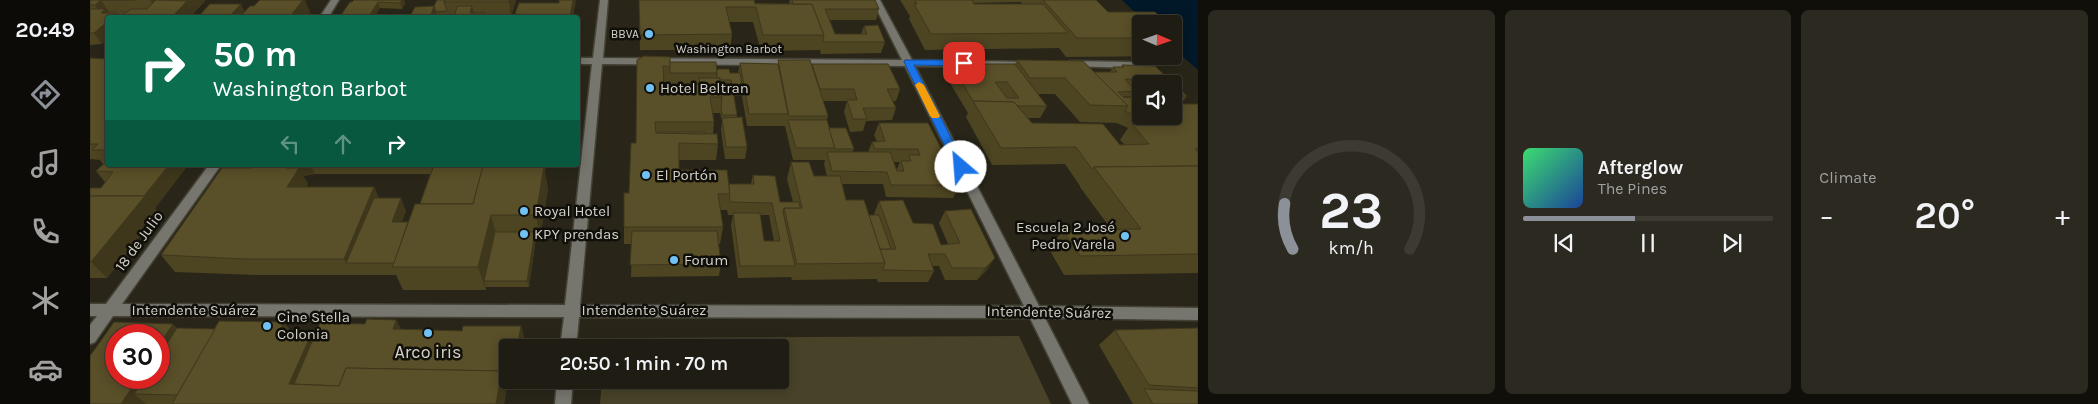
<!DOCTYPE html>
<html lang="en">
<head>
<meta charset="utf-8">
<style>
  body { margin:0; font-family:Karla,sans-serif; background:#2c2921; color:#f1f3f6; height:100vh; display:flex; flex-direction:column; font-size:19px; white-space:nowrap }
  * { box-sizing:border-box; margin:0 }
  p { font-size:16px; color:#a1a1a0 }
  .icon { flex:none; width:28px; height:28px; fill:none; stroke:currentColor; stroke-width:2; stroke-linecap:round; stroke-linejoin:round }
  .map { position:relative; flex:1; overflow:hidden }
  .side { display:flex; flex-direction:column; gap:10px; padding:10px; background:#110f0a; width:900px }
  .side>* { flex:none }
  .guide { position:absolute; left:15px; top:15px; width:475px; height:152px; border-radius:5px; box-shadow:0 2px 12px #0003,0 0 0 1px #3c3a33; background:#0b6e4f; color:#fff; overflow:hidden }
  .needle { width:32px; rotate:92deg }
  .fabs { position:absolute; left:1042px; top:15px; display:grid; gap:10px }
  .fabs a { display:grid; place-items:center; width:50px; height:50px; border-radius:5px; background:#1f1c13; box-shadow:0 2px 12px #0003,0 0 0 1px #3c3a33; font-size:25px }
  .speed { position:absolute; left:15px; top:324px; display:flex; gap:10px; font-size:25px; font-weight:700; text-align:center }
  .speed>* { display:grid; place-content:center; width:65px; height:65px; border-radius:50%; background:#1f1c13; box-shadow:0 2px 12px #0003,0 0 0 1px #3c3a33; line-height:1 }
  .speed .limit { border:8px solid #d22; background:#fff; color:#111 }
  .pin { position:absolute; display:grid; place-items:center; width:42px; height:42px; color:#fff; margin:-21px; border-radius:10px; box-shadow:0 2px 8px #0006 }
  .me { position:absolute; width:55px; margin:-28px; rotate:333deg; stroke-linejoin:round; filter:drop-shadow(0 0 4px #0008) }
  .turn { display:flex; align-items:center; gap:18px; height:105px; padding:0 25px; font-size:22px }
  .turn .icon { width:65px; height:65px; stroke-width:2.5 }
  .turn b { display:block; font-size:35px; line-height:42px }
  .lanes { display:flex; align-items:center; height:48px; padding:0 25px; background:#0003; justify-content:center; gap:25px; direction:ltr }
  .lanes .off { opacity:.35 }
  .big { font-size:38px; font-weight:600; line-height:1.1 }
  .side .widget { flex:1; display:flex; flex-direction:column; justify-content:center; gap:8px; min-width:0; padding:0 18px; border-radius:8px; background:#2c2921 }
  .side .dial { align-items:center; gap:0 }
  .dial svg { height:130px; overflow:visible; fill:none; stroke:#3c3a33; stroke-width:7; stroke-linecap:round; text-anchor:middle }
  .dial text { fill:#f1f3f6; stroke:none }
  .song { display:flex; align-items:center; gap:15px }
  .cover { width:60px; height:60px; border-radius:8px; background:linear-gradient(135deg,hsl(140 70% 55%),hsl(220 70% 35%)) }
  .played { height:5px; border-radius:2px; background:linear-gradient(90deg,#8c9099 45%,#3c3a33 45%) }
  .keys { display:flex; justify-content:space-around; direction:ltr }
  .heat { display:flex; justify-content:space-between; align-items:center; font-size:28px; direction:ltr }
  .side .tiles { flex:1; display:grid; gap:10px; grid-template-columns:repeat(3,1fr) }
  .trip { position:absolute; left:409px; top:339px; width:290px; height:50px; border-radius:5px; background:#1f1c13; box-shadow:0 2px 12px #0003,0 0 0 1px #3c3a33; font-weight:600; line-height:50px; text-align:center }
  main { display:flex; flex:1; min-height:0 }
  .tab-bar { display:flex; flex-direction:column; width:90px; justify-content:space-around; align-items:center; background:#0c0b08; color:#a1a1a0 }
  .tab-bar .icon { width:35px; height:35px }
  .tab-bar .selected { color:#8c9099 }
  .tab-bar b { font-size:22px; color:#f1f3f6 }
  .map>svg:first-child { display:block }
</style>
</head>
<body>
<main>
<nav class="tab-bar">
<b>20:49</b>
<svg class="icon selected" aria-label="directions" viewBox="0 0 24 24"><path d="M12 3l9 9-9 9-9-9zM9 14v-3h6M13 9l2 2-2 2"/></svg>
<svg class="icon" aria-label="music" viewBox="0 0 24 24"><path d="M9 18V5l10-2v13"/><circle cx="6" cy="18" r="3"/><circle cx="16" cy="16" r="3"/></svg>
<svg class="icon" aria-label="phone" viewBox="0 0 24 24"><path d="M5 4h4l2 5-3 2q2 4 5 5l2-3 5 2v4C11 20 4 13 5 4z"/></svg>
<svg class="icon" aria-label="climate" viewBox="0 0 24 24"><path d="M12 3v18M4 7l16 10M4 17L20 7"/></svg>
<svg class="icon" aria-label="car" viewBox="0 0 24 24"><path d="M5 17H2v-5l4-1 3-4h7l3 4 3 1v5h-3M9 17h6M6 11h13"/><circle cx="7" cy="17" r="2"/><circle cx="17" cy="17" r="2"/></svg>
</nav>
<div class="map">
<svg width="1108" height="404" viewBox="0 0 1108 404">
  <rect width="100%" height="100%" fill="#292619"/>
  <polygon fill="#484228" points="929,336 961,404 510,404 512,380 690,380 690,348 514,347 514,338"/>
  <polygon fill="#001829" points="1032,0 1108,0 1108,70 1084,49 1084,24 1057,24"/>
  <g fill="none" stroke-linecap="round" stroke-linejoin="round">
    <g stroke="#444235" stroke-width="3">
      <g id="minor">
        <polygon points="241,0 249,0 238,18 229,18"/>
        <path d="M510,0H518L513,58L812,60L782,0H790L822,60L943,62V66L940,67L825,66L949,306L1108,308V320L955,318L999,404H982L940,318L489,317L486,348H470L474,317L23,316L5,342L0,344V325L7,316H0V304H16L119,165H131L32,304L475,305L502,64H488V58H503ZM512,64L815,66L934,306L490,305Z"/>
        <polygon points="980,61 1042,62 1063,67 1065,69 1060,72 1042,68 977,66 977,62"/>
        <polygon points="467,380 483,380 481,404 465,404"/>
      </g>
    </g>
    <use href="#minor" fill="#76756e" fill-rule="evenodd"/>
  </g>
  <g fill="#4d4422" fill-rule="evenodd">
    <polygon points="0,0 116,0 99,18 18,18 12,44 0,45"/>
    <polygon points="264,0 314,0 315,3 312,9 290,8 284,18 249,18"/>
    <polygon points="347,0 426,0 421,17 420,18 319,18 344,6"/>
    <polygon points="549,0 699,4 700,0 785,0 789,9 786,20 740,20 745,34 771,34 774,26 795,42 791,53 731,54 730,50 671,51 663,22 639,22 642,34 640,50 550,50"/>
    <path d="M810,0H1006L1018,12L1051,24V56H1080L976,57L969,48L835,50L819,19L820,16ZM931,2L932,4H884V3Z"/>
    <polygon points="429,3 483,18 426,18 425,14"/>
    <polygon points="1084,29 1093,38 1084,51"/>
    <polygon points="0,58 18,59 18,165 98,165 65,208 68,213 17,278 0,278 0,188 11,188 15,182 6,171 13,164 10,160 0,159"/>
    <path d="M547,60L580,62L627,69L640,73H648L650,63L688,64V60L722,64L810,89L806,101H803L806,108L802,120L776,121L773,131L760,132L754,112L757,101H733L738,116L737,120L739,128L764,149L762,152H778L782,142L787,141L784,135L789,123H838L870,185L863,198L796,197L793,184H751L756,200L779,215H784V214L789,201L823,223L851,245L858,244L849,223L855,211L897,270L887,280H855L849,266H842L844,271L838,282H788L787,279L702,280L701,277L648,278L641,225L643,215H638L637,209V210H630L633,227L630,244H628L631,264L629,276L541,277L542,244H534V227L546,143ZM574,82L580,83V84H574ZM631,86H640L641,90L631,89ZM644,96H652L657,126H695L703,160H735L734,164L737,176H724L701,162L697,179L703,202H690L663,175L661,184H639L589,170V160H626L628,144L623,134L624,122L623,113H630L632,121L631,130L635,159H655L657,147L647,117V115ZM803,162H810L806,171ZM670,215H679L684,241H674Z"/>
    <path d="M927,60L1004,72H1020L1023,67H1031L1032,65L1051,84V116H1084V84L1097,96L1091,104H1108V273L974,275L959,249L973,230L1021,229L990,187V186L975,164L902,165L876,117L878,113L857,78L862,66L891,67L892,64H925ZM947,94H965L990,122L1027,123L1038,128L1030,140L1034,144L1030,145L942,123L938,118H950L957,106Z"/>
    <path d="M140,165H456L455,173L458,189L450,238H446L439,287H396V290H313L306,275H168L85,272L71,255ZM225,174H340L330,204L318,222H311L316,211L289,198L284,187H216L218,184L213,176Z"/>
    <polygon points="306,320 311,329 372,331 431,326 434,337 418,348 418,380 427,380 426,386 417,386 414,404 0,404 87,328 206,337 222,341 275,324"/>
    <polygon points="1108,328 1108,404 1043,404 1009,345 1025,330"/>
  </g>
  <g fill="#3e371c">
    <polygon points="11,0 21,15 18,18 18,40 12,44 4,33 17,22 5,5"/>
    <polygon points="60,0 66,0 69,15"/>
    <polygon points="97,0 116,0 104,12"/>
    <polygon points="213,0 215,0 221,14 218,18 199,18"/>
    <polygon points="312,0 314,0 315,3 312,9 310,3"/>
    <polygon points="419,0 426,0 421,17 419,2"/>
    <polygon points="483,0 486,0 483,18 480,18"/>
    <polygon points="97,1 104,12 99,18 81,18"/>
    <polygon points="288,2 290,8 284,18 278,18"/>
    <polygon points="151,4 157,15 154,18 138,18"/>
    <polygon points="344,6 347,18 340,18"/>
    <polygon points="382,6 385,18 380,13"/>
    <polygon points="26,13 29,18 22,18"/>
    <polygon points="79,165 98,165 65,208 68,213 17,278 1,262"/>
    <polygon points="198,165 203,165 206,172 203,165 220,165 225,174 213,176 218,184 207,204 197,187 196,168"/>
    <polygon points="453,165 456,165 455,173 458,189 450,238 446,215"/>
    <polygon points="284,187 292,204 256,263 263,275 254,259"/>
    <polygon points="311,198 316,211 307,235 302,222"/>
    <polygon points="401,215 407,238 394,281 396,287 396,290 388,267"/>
    <polygon points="445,232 446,238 439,287 437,281"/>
    <polygon points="905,258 897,270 887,280 895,268"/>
    <polygon points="306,320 312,331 303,329"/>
    <polygon points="194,322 206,337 186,337"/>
    <polygon points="83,324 98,340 64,395 44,394 56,404 31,404 48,378 69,378 69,345"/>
    <polygon points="431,326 434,337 433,348 427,348"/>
    <polygon points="220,337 231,353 216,388 199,384"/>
    <polygon points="412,371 417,386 414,404 406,404"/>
    <polygon points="424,380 427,380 426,386"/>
  </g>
  <g fill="#594f28" stroke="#3e371c" fill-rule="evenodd">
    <polygon points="0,0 45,0 11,0 5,5 0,5"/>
    <polygon points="66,0 97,1 81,18 29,18 41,9 57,9"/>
    <polygon points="170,0 213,0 199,18 149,18 160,6 164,6"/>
    <polygon points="264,0 312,0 310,3 288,2 278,18 249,18 260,2 262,2"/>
    <polygon points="347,0 355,0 354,2 357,11 346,12 344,6"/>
    <polygon points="355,0 419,0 419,2 354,2"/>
    <polygon points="469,0 483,0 480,18 451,18 451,15 425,14 429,3 469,3"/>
    <polygon points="549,0 664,0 665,4 722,4 734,35 673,35 666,7 636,7 642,34 550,35"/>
    <polygon points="702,0 785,0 789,9 735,9 745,34 777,34 774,26 788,25 795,42 734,42 733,39 734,35 722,4 703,4"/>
    <polygon points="825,0 882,0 884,4 953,4 978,33 841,34 824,4 827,4"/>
    <polygon points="953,0 1006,0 1018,12 1065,12 1078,24 1051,24 1051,38 987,38"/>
    <polygon points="120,4 151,4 138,18 107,18"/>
    <polygon points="344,6 340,18 319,18 325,7"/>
    <polygon points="367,6 382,6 380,13 395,13 394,16 420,16 419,18 364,18"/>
    <polygon points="0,9 15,9 11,13 26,13 22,18 18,18 18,21 4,33 0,33"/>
    <polygon points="1084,29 1093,38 1084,38"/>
    <polygon points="554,56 580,57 580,67 573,66 574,84 610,84 609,78 630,78 632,97 620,97 624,122 565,122 566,133 627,134 628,144 589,143 589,170 637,170 640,194 628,194 633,227 534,227 534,193 539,193 541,143 546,143 547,60"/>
    <polygon points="0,58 18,59 18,150 2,150 8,144 0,144"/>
    <polygon points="688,60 720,60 738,116 699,116"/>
    <polygon points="927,60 993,61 1038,106 1000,105 975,78 940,78"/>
    <polygon points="580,62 626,62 627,73 580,73"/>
    <polygon points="650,63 688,64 698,114 659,114"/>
    <polygon points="722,64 798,64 810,89 797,89 806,108 773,108 777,119 763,119 757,100 767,100 764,89 730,89"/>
    <path d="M892,64H925L957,106H928L924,102L883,101L862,66L894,67ZM905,82H917L929,98H917Z"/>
    <polygon points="1032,65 1065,66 1084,84 1051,84 1051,86 1046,80 1035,79 1045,91 1028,92 1034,97 1051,98 1051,113 1048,117 1035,111 1038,106 1004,72 1027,72 1023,67 1034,67"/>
    <polygon points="627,69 639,69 640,73 650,73 653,90 643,90 641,80 630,80 630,78 627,78"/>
    <polygon points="1084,84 1097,96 1084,96"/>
    <polygon points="631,89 643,90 647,115 632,115 631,107 632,97"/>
    <polygon points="1044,90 1046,90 1051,95 1051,98 1033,97 1041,97 1045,91"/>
    <polygon points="883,101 924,102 942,123 1013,124 1030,145 1059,144 1042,124 1062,124 1055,116 1084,116 1084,104 1108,104 1108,149 1105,149 1108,152 1108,166 1004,167 1002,169 986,147 911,148"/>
    <polygon points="652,117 657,147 636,147 632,118"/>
    <polygon points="698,120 737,120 745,148 706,148"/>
    <polygon points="789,123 838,123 870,185 801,185 797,172 742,171 737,152 800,152 807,171 814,171 811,161 821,161 819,155 830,155 828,149 785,149 782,142 795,141"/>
    <polygon points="739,128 756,128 764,149 745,149"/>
    <polygon points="566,132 615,132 615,134 566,133"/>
    <polygon points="18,160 18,165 79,165 54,196 0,196 0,188 11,188 23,172 6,171"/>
    <polygon points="701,162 719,162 724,176 750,176 756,200 774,200 795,263 707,264 694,208 712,208"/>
    <polygon points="140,165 164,165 161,168 138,168"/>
    <polygon points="164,165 198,165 196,168 209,168 197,187 284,187 254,259 156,259 71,255 132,168 161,168"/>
    <polygon points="344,165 404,165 403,166 393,166 383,204 330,204"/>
    <polygon points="406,165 453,165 452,166 406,166"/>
    <polygon points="393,166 454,166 446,215 401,215 388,267 302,267 325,204 383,204"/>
    <polygon points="1108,166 1108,254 990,256 973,230 1051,229 1004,167"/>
    <polygon points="663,175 685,176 690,202 709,202 710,208 694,208 693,212 705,266 650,266 643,213 670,213 674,241 690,241 682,203 640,202 639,184 664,184"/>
    <polygon points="0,196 55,196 1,262 0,262"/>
    <polygon points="284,198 311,198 302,222 318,222 304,263 256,263"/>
    <polygon points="813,200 823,223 843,224 851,245 870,243 855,211 881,209 905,258 895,268 862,268 855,254 838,254 844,271 794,270 793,268 795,263 790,249 806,249 789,201"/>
    <polygon points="779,215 789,215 801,249 790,249"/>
    <polygon points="542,231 627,231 631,264 540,265"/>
    <polygon points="405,232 445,232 437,281 394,281"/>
    <polygon points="277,319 306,320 303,329 372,331 373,326 431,326 427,348 418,348 418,375 414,375 412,371 256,368 249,386 204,384 230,323 275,324"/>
    <polygon points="129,321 194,322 186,337 220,337 199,384 249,386 256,368 412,371 406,404 82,404"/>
    <polygon points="24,322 83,324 69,345 69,335 26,335 26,378 48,378 31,404 0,404 0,356"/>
    <polygon points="87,328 125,329 87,395 44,394 55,378 69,378 69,356"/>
    <polygon points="1108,328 1108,388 1059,385 1025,330"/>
    <polygon points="594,346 594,348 574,348"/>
    <polygon points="1054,389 1108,391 1108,404 1063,404"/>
  </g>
  <polygon fill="#1a73e8" stroke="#114b97" points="815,60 874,60 879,63 874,66 824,65 876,167 874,169 871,170 865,167 814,62"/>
  <polygon fill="#f59e0b" points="829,82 834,85 850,116 848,118 842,118 840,116 825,85"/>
  <g fill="#71c1f4" stroke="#100f0a" stroke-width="2">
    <circle cx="559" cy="34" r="5"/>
    <circle cx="560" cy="88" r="5"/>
    <circle cx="556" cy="175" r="5"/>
    <circle cx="434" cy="211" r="5"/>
    <circle cx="434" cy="234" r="5"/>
    <circle cx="1035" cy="236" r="5"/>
    <circle cx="584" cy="260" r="5"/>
    <circle cx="177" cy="326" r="5"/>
    <circle cx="338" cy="333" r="5"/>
  </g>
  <g text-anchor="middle" stroke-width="5" stroke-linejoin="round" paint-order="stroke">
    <g font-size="12" fill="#d4d2c9" stroke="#100f0a" text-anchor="end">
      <text x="549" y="38">BBVA</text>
    </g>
    <g font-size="12" fill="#d4d2c9" stroke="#100f0a">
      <text x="639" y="53">Washington Barbot</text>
    </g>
    <g font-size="15" fill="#d4d2c9" stroke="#100f0a" text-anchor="start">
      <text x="570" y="93">Hotel Beltran</text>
      <text x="566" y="180">El Portón</text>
      <text x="444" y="216">Royal Hotel</text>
      <text x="1025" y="232" text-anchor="end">Escuela 2 José<tspan x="1025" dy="17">Pedro Varela</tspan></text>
      <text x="444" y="239">KPY prendas</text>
      <text x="594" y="265">Forum</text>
      <text x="187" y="322">Cine Stella<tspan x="187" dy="17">Colonia</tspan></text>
    </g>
    <g font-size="15" fill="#d4d2c9" stroke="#100f0a">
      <text transform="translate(49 241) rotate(-54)" y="5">18 de Julio</text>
      <text x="104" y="315">Intendente Suárez</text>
      <text x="554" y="315">Intendente Suárez</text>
      <text transform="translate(959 312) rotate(1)" y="5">Intendente Suárez</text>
    </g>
    <g font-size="18" fill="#d4d2c9" stroke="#100f0a">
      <text x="338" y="358">Arco iris</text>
    </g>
  </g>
</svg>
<div class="fabs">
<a><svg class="needle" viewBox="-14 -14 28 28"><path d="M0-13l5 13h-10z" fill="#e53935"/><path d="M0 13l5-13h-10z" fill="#a1a1a0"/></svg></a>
<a><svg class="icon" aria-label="sound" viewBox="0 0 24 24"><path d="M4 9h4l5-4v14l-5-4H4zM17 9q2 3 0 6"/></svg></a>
</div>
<div class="speed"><div class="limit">30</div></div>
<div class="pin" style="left:874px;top:63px;background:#d93025"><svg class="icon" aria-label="arrive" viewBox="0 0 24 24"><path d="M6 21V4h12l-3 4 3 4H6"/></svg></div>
<svg class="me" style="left:871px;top:167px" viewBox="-20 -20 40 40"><circle r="19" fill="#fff"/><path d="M0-13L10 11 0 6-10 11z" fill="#1a73e8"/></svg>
<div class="trip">20:50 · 1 min · 70 m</div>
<div class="guide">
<div class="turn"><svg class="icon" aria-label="right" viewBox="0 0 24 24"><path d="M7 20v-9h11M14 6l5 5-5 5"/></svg><div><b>50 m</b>Washington Barbot</div></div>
<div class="lanes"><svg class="icon off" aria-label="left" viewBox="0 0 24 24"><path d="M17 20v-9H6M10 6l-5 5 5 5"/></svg><svg class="icon off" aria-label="ahead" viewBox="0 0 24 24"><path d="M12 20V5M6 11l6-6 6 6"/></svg><svg class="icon" aria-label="right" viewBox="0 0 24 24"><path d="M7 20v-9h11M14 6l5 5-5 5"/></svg></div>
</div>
</div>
<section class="side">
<div class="tiles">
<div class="widget dial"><svg viewBox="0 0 100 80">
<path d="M14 69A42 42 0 1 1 86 69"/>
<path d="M14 69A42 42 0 0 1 9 41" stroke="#8c9099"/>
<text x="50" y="56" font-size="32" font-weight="700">23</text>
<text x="50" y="72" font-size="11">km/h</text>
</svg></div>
<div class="widget">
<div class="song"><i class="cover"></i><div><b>Afterglow</b><p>The Pines</p></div></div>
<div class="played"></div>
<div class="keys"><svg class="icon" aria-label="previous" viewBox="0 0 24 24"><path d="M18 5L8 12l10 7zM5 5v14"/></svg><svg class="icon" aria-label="pause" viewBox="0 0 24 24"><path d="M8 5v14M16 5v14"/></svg><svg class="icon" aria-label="next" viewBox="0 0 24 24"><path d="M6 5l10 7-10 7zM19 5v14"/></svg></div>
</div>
<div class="widget"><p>Climate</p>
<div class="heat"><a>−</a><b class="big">20°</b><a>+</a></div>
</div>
</div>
</section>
</main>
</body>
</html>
